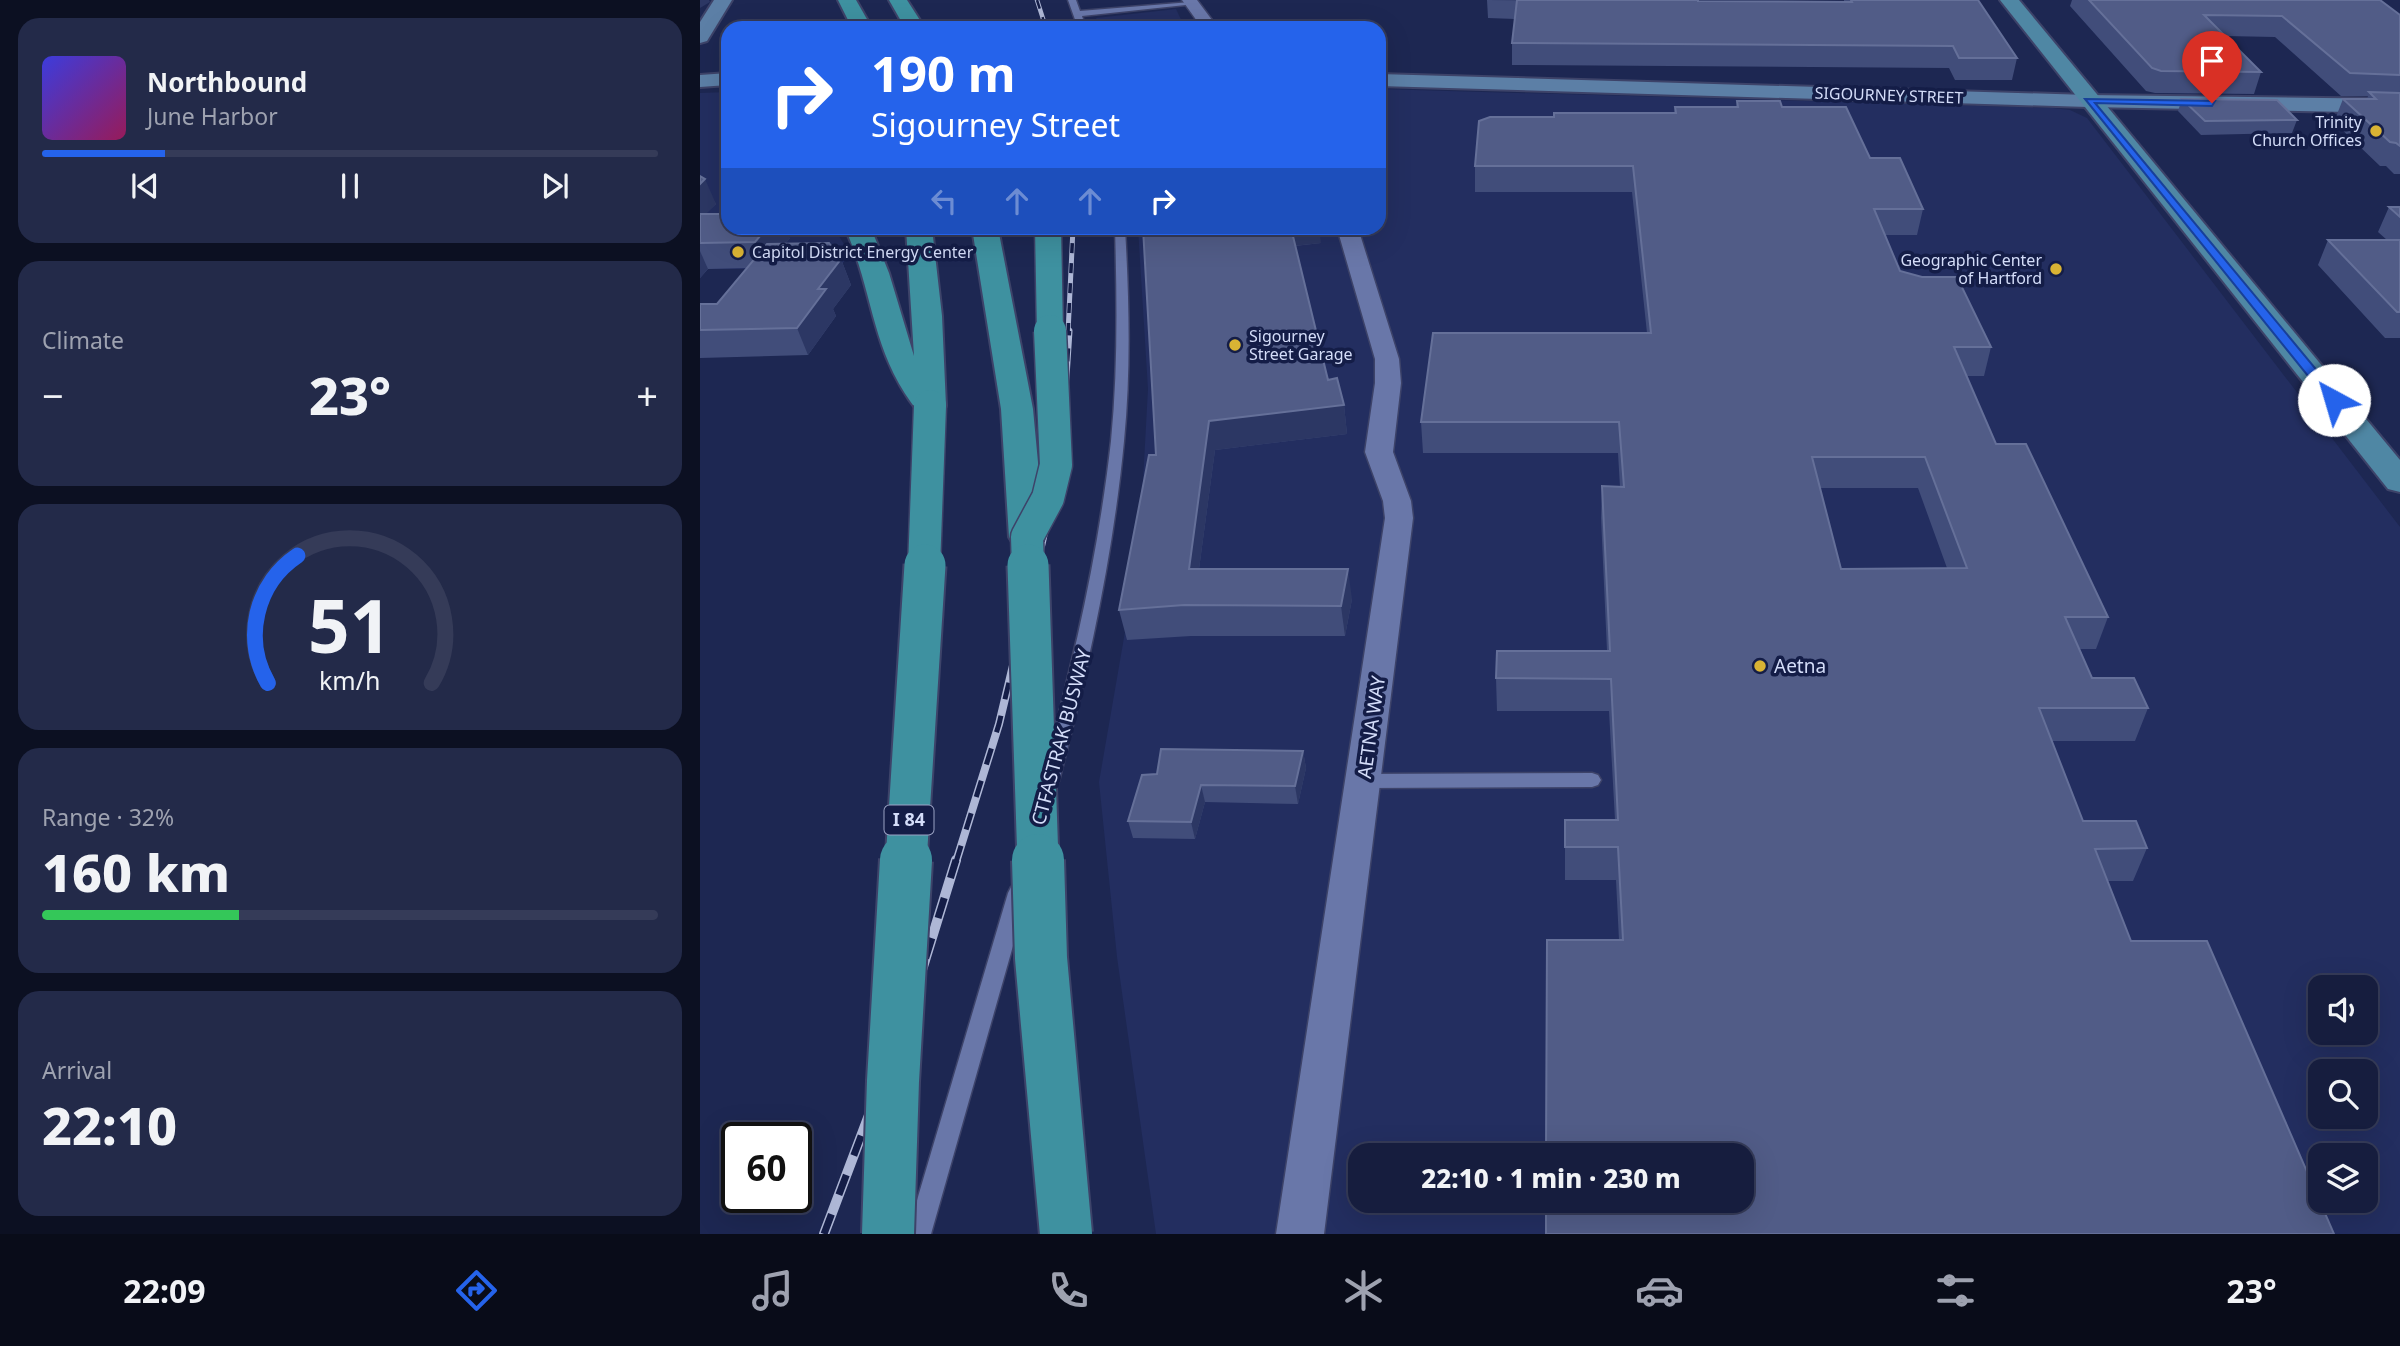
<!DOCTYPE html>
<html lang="en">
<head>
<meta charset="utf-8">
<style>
  body { margin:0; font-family:"Noto Sans",sans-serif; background:#232a49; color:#f1f3f6; height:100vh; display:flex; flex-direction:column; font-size:26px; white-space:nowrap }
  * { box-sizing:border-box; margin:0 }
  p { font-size:23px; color:#9ea2b0 }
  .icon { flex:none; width:38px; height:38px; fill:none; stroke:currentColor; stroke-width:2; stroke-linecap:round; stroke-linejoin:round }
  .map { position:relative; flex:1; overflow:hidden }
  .sheet { display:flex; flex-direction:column; gap:18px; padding:18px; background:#0c1022; width:700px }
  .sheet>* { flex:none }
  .guide { position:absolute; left:21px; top:21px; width:665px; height:214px; border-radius:21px; box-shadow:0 7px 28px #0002,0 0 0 2px #353b58; background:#2563eb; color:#fff; overflow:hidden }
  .controls { position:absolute; left:1608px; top:975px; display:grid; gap:14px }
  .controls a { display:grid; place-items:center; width:70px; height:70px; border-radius:14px; background:#161d3e; box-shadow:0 7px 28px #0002,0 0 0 2px #353b58; font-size:35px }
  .speed { position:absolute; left:21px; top:1122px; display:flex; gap:14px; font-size:35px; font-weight:700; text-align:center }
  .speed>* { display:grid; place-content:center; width:91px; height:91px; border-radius:50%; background:#161d3e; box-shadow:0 7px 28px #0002,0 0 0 2px #353b58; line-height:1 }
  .speed .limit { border:4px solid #111; border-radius:10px; background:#fff; color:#111 }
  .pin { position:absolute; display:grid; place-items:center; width:60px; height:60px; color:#fff; margin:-72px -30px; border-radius:50% 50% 50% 0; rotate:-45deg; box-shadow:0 0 7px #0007 }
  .pin .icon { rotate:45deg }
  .me { position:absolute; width:77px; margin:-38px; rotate:321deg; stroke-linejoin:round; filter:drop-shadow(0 0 5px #0008) }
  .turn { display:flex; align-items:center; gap:24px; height:147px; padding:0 35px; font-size:32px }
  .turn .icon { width:91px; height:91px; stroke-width:2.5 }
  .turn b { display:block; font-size:49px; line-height:60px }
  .lanes { display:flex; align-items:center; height:66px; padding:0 35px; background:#0003; justify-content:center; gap:35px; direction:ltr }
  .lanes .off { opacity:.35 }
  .big { font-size:52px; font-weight:800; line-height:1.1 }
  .sheet .tile { flex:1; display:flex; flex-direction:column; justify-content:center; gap:10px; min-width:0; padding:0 24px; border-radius:21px; background:#232a49 }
  .sheet .dial { align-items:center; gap:0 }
  .dial svg { height:182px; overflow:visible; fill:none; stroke:#353b58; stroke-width:7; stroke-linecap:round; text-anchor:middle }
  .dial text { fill:#f1f3f6; stroke:none }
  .song { display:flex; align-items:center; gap:21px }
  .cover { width:84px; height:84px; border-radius:10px; background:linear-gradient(135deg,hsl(240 70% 55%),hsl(330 70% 35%)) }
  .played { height:7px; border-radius:4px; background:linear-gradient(90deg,#2563eb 20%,#353b58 20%) }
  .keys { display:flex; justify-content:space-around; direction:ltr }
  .heat { display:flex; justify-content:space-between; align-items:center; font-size:38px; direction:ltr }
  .charge { height:10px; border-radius:5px; background:linear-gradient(90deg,#34c759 32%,#353b58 0) }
  .trip { position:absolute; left:648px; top:1143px; width:406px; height:70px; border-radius:21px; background:#161d3e; box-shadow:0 7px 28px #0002,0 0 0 2px #353b58; font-weight:800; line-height:70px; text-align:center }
  .dock { display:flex; height:112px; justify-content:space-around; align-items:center; background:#090c19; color:#9ea2b0 }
  .dock .icon { width:49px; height:49px }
  .dock .on { color:#2563eb }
  .dock b { font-size:32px; color:#f1f3f6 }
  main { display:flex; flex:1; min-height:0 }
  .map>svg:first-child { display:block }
</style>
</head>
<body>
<main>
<section class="sheet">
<div class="tile">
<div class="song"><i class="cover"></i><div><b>Northbound</b><p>June Harbor</p></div></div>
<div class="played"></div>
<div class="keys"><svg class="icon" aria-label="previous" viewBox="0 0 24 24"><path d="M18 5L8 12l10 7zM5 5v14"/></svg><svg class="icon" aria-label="pause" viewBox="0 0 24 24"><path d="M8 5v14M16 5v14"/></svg><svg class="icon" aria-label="next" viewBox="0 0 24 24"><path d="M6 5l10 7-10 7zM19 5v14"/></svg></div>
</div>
<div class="tile"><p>Climate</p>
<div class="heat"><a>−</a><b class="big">23°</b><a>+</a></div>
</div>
<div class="tile dial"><svg viewBox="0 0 100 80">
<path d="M14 69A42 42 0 1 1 86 69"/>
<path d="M14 69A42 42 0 0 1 27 13" stroke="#2563eb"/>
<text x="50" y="56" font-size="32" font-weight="700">51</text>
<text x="50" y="72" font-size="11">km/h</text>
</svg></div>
<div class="tile"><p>Range · 32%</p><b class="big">160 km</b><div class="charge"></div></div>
<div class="tile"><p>Arrival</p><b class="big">22:10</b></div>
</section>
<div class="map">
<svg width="1700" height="1234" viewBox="0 0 1700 1234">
  <rect width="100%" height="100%" fill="#1d2752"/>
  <g fill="#232e60" fill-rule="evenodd">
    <polygon points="476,9 485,28 401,28 396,18"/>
    <path d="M679,89L1353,108L1370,110L1387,118L1700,527V1234H456L417,957L399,782L430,603L443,481L448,389L438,228H679ZM1620,987H1666V1032H1620ZM1620,1071H1666V1116H1620ZM660,1155H1041V1200H660ZM1620,1155H1666V1200H1620Z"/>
    <polygon points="28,92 28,228 134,228 150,254 138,269 0,269 0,93"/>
  </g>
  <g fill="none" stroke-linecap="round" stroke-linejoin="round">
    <g stroke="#3d4369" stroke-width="3">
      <g id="lane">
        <polygon points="368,0 376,0 380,11 491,2 495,4 382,16 386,28 378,28"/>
        <path d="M415,228H425C429,299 431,370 424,441C413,557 388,669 359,781L356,786H344L341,781C372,669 398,557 411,441C418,370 417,299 415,228Z"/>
        <polygon points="892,773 898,775 901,780 898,785 892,787 663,788 657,786 654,781 657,776 663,774"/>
        <polygon points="318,885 325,887 328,893 231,1234 207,1234 308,893 311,887"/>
      </g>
    </g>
    <g stroke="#3d4369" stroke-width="3">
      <g id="street">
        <polygon points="482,0 497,0 518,28 502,28"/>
        <polygon points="637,228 658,228 699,359 701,383 693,452 711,501 713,518 624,1234 576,1234 685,518 683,501 665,452 675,383 675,359"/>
      </g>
    </g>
    <g stroke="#3d4369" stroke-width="4">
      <g id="secondary">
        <polygon points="14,0 32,0 7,41 0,43 0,22"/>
        <polygon points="28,73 28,85 0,87 0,75"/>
        <polygon points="679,74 1388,95 1700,99 1700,113 1388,107 679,86"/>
      </g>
    </g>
    <g stroke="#3d4369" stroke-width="4">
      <polygon id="primary" points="1300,0 1319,0 1700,460 1700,492 1688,489"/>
    </g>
    <g stroke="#3d4369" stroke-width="4">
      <g id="highway">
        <polygon points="138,0 156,0 172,28 152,28"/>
        <polygon points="189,0 207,0 225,28 205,28"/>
        <path d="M145,228H171L189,273L214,356L206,228H232L242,316L246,406L241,413L230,415L219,413C170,352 175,295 145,228Z"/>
        <polygon points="272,228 298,228 333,409 345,537 340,545 327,548 314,545 309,537 301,409"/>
      </g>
    </g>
    <use href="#lane" fill="#6977a9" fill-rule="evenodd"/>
    <use href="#street" fill="#6977a9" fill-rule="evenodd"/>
    <use href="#secondary" fill="#5c7fa6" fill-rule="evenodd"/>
    <use href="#primary" fill="#4f87a4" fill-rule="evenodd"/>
    <use href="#highway" fill="#3e91a0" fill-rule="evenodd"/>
    <g stroke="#aeb7d6" stroke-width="4.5">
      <polyline id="rail-far4" points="337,0 346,28"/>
    </g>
    <g stroke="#aeb7d6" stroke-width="5">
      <polyline id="rail-far3" points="368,333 373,228"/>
    </g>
    <g stroke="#aeb7d6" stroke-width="7">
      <path id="rail-far2" d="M337,567C355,490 365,410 369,331"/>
    </g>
    <g stroke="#aeb7d6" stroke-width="8">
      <polyline id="rail-far1" points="256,862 299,724 337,565"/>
    </g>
    <g stroke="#aeb7d6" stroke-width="10">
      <polyline id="rail" points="124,1234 213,999 256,860"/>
    </g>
    <use href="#rail-far4" stroke="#141d47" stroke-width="2.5" stroke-dasharray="9" stroke-linecap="butt"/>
    <use href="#rail-far3" stroke="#141d47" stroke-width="3.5" stroke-dasharray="10" stroke-linecap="butt"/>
    <use href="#rail-far2" stroke="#141d47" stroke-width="4.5" stroke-dasharray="13" stroke-linecap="butt"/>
    <use href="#rail-far1" stroke="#141d47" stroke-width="5" stroke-dasharray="17" stroke-linecap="butt"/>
    <use href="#rail" stroke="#141d47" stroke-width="7" stroke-dasharray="21" stroke-linecap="butt"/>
    <g stroke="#3d4369" stroke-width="29" stroke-linecap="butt">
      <polyline id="highway-bridge-far3" points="348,228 350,333"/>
    </g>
    <g stroke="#3d4369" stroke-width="35" stroke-linecap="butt">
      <g id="highway-bridge-far2">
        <polyline points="224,567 230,406"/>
        <polyline points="328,567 327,537 348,498 356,465 350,331"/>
      </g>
    </g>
    <g stroke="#3d4369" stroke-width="45" stroke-linecap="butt">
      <g id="highway-bridge-far1">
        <polyline points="328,565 338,862"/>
        <polyline points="206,862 225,565"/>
      </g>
    </g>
    <g stroke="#3d4369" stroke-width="56" stroke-linecap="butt">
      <g id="highway-bridge">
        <polyline points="338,860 341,958 366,1234"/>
        <polyline points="188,1234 193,1081 206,860"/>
      </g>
    </g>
    <use href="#highway-bridge-far3" stroke="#3e91a0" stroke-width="26"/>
    <use href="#highway-bridge-far2" stroke="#3e91a0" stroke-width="32"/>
    <use href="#highway-bridge-far1" stroke="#3e91a0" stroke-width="41"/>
    <use href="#highway-bridge" stroke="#3e91a0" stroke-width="52"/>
  </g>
  <g fill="#414d7a" fill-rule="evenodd">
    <polygon points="787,0 1144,2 1144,0 1278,0 1317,58 1312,80 1255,80 1249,68 812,65 812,43 815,19 788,18"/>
    <polygon points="1372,0 1680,0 1700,15 1700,174 1694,174 1686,166 1680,166 1634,122 1643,99 1667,99 1668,96 1641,96 1575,37 1525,36 1561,72 1554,94 1455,93 1446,91 1370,6"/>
    <polygon points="1482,99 1597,120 1592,133 1501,135 1478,111"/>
    <path d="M1037,101L1082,107L1170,158L1223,209L1217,235H1185L1200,271L1291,347L1284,376H1267L1296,444L1408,617L1396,649H1380L1392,678L1448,708L1435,741H1352L1383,821L1447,848L1433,881H1408L919,940L916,880H865V820H915L909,711H797L796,678L907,651L901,518L902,486L920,487L918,453H723L721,422L947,333L932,192H775V166L854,117L974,113L975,107H1036ZM1120,488H1218L1247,568L1141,569Z"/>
    <polygon points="0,176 16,204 5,214 90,238 85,244 141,259 151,285 133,309 136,316 108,355 0,358 0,304 17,304 47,268 8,269 0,278"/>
    <polygon points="1689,207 1700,207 1700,338 1685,338 1618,265 1628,240 1687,240 1678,232"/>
    <polygon points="443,228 621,243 595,246 628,380 644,405 647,434 515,450 499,569 652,599 645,636 491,636 427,640 419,610 456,455"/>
    <polygon points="603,751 606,768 598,804 505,802 495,839 433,838 428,821 457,774"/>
  </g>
  <g fill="#2c3764">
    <polygon points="0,0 9,0 10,2 0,8"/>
    <polygon points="5,179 16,204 0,220 0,184"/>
    <polygon points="67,228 86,228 90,238 65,267 55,242"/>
    <polygon points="590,228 619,228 621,243 593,246"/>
    <polygon points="0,251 8,269 0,278"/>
    <polygon points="141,259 151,285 133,309 136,316 108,355 97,328 118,289"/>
    <polygon points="644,405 647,434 515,450 495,599 489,569 509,421"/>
    <polygon points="648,569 652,599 645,636 641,606"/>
    <polygon points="603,751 606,768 598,804 595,786"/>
    <polygon points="501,785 505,802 495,839 491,822"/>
  </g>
  <g fill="#515c87" stroke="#657099" stroke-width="2" fill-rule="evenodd">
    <polygon points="817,0 998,0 998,1 1152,2 1151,0 1278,0 1317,58 1259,58 1253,46 812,43"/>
    <polygon points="1389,0 1680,0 1700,15 1700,75 1650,73 1582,16 1504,15 1561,72 1461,71 1452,68"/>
    <polygon points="1669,92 1700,93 1700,146 1696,143 1690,142 1643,99 1676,99"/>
    <polygon points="1482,99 1577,100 1597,120 1505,121"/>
    <path d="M1037,101H1080L1082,107H1146L1170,158H1200L1223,209H1174L1200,271L1222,277H1257L1291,347H1254L1296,444H1326L1408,617H1365L1392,678H1434L1448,708H1339L1383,821H1436L1447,848L1395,849L1431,941H1507L1634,1234H846V1200H1041V1155H846L847,940H923L918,847H865V820H918L911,679L796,678L797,651H910L902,486L924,487L919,422H721L733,333H951L933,166H775L779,121L790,117H854V113H976L975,107H1038ZM1112,457H1225L1267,568L1141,569Z"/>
    <polygon points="0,176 5,179 0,184"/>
    <polygon points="1689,207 1700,207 1700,217"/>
    <polygon points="0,214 28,214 28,228 67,228 55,242 0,243"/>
    <polygon points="443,228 591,228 628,380 637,378 644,405 509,421 489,569 648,569 641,606 484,605 419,610 449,455 456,455"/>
    <polygon points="1628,240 1700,240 1700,312 1697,312"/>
    <polygon points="129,243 141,259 118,289 126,289 97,328 0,330 0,304 17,304 67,244"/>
    <polygon points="461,749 603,751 595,786 501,785 491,822 428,821 442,775 457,774"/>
  </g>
  <polygon fill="#2563eb" stroke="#184099" stroke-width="2" points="1385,99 1515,101 1512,106 1395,103 1639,397 1639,402 1629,402"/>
  <g fill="#d9b334" stroke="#141d47" stroke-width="2.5">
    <circle cx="1676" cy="131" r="7"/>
    <circle cx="38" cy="252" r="7"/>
    <circle cx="1356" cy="269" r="7"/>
    <circle cx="535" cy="345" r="7"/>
    <circle cx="1060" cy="666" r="7"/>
  </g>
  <g text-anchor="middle" stroke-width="7" stroke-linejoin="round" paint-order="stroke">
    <g font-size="16" fill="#d4ddf9" stroke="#141d47">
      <text transform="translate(1189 95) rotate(2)" y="6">SIGOURNEY STREET</text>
    </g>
    <g font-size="16" fill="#d4ddf9" stroke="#141d47" text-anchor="end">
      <text x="1662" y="128">Trinity<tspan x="1662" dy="18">Church Offices</tspan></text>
      <text x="52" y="258" text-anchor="start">Capitol District Energy Center</text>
      <text x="1342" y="266">Geographic Center<tspan x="1342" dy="18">of Hartford</tspan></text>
      <text x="549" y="342" text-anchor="start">Sigourney<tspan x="549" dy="18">Street Garage</tspan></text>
    </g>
    <rect fill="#141d47" stroke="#9aa3c4" stroke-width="2" x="184.5" y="805.5" width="49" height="29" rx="5"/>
    <g font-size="18" font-weight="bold" fill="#d4ddf9">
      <text x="209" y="826">I 84</text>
    </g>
    <g font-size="19" fill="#d4ddf9" stroke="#141d47" text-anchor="start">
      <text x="1074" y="673">Aetna</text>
    </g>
    <g font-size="19" fill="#d4ddf9" stroke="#141d47">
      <text transform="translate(671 727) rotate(-82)" y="7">AETNA WAY</text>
      <text transform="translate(361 737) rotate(-75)" y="7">CTFASTRAK BUSWAY</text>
    </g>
  </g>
</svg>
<div class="controls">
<a><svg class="icon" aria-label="sound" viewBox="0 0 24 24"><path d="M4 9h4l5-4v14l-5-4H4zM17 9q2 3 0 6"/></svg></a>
<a><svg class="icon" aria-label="search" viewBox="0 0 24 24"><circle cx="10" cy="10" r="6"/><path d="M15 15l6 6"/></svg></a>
<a><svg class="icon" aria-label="layers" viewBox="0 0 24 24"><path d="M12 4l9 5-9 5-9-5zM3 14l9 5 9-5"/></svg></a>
</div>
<div class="speed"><div class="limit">60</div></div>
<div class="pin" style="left:1512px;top:103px;background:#d93025"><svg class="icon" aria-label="arrive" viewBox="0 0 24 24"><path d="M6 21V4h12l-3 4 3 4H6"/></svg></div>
<svg class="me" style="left:1634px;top:400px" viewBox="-20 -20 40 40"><circle r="19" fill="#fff"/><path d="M0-13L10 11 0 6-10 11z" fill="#2563eb"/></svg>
<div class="trip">22:10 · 1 min · 230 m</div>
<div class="guide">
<div class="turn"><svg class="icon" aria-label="right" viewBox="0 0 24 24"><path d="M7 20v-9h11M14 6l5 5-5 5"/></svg><div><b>190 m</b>Sigourney Street</div></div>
<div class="lanes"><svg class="icon off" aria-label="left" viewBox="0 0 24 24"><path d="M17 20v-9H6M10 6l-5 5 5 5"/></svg><svg class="icon off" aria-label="ahead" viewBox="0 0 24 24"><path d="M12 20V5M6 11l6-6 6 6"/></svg><svg class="icon off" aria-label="ahead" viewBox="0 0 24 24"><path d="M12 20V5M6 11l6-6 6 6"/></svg><svg class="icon" aria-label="right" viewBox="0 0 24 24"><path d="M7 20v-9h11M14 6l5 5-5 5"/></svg></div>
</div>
</div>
</main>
<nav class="dock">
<b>22:09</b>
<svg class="icon on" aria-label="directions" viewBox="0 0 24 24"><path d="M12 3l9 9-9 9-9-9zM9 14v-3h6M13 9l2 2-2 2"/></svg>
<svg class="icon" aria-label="music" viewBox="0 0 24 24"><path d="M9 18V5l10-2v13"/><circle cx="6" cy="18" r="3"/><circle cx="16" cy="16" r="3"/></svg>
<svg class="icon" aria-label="phone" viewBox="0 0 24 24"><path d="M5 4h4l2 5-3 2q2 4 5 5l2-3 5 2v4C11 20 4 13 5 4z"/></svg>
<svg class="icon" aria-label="climate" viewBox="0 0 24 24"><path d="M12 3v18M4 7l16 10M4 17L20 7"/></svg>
<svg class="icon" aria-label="car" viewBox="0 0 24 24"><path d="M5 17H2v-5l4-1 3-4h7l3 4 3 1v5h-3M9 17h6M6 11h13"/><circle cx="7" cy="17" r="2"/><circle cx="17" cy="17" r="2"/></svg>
<svg class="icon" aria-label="filters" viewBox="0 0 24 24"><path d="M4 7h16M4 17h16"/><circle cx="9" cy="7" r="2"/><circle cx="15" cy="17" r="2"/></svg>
<b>23°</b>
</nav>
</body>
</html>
